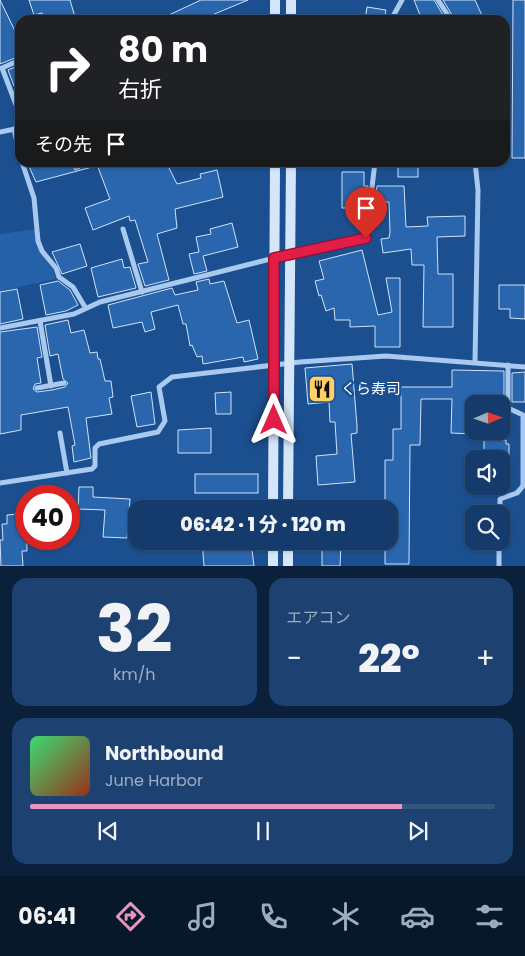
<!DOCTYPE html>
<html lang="ja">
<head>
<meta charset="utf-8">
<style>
  body { margin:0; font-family:Poppins,"Noto Sans JP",sans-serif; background:#1d4271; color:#f1f3f6; height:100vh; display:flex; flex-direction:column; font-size:19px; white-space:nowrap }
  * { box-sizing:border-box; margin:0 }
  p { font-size:16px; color:#9dadc1 }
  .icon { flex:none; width:28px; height:28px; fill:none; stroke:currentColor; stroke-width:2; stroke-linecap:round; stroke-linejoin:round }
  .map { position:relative; height:566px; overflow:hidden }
  .sheet { display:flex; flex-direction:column; gap:12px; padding:12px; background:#0b203b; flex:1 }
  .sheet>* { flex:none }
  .top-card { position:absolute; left:15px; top:15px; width:495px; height:152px; border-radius:15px; box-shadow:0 1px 4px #0004,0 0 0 1px #33557e; background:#202124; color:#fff; overflow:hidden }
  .needle { width:32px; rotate:88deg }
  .tools { position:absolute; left:465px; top:395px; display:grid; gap:10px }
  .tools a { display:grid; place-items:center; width:45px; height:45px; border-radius:10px; background:#143b6b; box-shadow:0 1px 4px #0004,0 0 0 1px #33557e; font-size:25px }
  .speed { position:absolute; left:15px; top:485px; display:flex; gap:10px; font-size:25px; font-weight:700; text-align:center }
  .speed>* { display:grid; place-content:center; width:65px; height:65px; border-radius:50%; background:#143b6b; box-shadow:0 1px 4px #0004,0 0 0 1px #33557e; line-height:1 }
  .speed .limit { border:8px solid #d22; background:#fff; color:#111 }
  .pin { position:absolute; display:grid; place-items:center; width:42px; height:42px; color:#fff; margin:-51px -21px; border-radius:50% 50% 50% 0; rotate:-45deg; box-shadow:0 0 5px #0007 }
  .pin .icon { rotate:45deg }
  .me { position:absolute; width:55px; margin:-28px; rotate:0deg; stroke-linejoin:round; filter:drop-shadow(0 0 4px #0008) }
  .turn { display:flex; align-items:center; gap:18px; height:105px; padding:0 20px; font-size:22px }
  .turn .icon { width:65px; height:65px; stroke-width:2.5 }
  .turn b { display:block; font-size:35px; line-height:42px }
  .then { display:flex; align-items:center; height:48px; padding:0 20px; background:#0003; gap:10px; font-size:19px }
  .big { font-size:38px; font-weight:800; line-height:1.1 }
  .sheet .widget { flex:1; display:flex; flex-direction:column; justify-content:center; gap:8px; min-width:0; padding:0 18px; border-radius:15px; background:#1d4271 }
  .sheet .dial { align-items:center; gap:0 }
  .dial b { font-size:65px; line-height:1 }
  .song { display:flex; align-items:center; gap:15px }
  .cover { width:60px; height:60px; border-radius:8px; background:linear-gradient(135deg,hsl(140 70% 55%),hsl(10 70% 35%)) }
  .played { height:5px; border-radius:2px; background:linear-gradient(90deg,#e797bd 80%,#33557e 80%) }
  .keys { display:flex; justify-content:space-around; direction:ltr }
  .heat { display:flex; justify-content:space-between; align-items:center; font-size:28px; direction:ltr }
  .sheet .tiles { flex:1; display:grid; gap:12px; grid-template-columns:1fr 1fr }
  .widget:last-child { grid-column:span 2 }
  .trip { position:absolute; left:128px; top:500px; width:270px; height:50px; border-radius:15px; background:#143b6b; box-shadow:0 1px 4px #0004,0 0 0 1px #33557e; font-weight:800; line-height:50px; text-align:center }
  .dock { display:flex; height:80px; justify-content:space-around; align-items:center; background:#08182b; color:#9dadc1 }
  .dock .icon { width:35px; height:35px }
  .dock .active { color:#e797bd }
  .dock b { font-size:22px; color:#f1f3f6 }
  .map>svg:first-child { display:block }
</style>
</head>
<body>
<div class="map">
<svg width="525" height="566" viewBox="0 0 525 566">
  <rect width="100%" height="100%" fill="#1b4f8f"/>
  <polygon fill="#2461a8" points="35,229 41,253 53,269 56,279 0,291 0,234"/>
  <g fill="#2a66ad" stroke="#cfe3fa">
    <polygon points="0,0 16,33 20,32 20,56 0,64"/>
    <polygon points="29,0 70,0 75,17 65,20 44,20 42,13 34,15"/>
    <polygon points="201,0 248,0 200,20 158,20"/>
    <polygon points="414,0 434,0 446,20 422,20"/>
    <polygon points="443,0 475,0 484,20 455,20"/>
    <polygon points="513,0 525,0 525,158 512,158"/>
    <polygon points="367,7 386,10 384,20 365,20"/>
    <polygon points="20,65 20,84 14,86 8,70"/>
    <polygon points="27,162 71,162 75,170 80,168 80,162 95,162 96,166 36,182"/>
    <polygon points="96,162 166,162 177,184 201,178 200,174 217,170 223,197 175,209 177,228 157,234 169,280 145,286 138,264 148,262 135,220 130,221 129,216 93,230 85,208 110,199"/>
    <rect x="398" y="162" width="20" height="15"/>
    <polygon points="342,172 364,172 364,186 368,186 364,208 342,208"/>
    <polygon points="377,186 404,186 406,227 428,226 427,217 465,216 465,236 437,237 438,274 453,274 453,327 423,327 424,265 412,265 411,249 383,253 381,239 389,238 390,232 389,202 375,202"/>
    <polygon points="232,223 238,247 203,256 207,271 194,274 189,254 199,252 196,237 211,234 210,229"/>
    <polygon points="80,244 87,266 62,274 52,252"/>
    <polygon points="362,250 378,315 392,312 386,278 400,278 400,347 375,347 375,326 350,327 350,320 335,320 334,308 326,311 321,295 319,296 315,281 324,279 319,261"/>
    <polygon points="122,259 124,268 130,267 136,288 98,297 91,268"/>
    <polygon points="209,279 210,284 224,281 237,323 249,320 258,359 244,362 243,357 203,364 202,356 197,357 192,345 190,346 186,324 183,324 178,305 151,312 155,329 145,332 142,322 113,328 108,305 172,288 175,295 198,290 196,282"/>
    <polygon points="58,281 70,290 78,305 66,311 46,315 40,285"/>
    <polygon points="499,285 525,285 525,319 510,318 510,309 499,309"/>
    <polygon points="17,289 23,319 0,324 0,292"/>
    <polygon points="68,320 71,333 84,330 90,353 97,352 98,359 100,359 105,381 111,381 113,397 109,398 112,414 86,418 91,458 74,462 72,446 75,445 68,407 21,415 21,430 0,434 0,332 37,327 42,357 37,358 41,383 35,384 33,389 37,392 52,390 65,387 68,383 63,379 58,354 50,356 45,325"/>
    <polygon points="352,364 357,426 357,433 351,434 355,482 318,485 316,456 337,454 335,422 330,422 329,402 308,404 305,368"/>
    <polygon points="452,370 504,371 504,402 474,404 474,434 451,433 452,399 421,399 420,445 410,445 409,564 385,564 385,541 389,541 389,509 385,509 385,460 393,460 393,429 401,429 401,387 452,387"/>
    <polygon points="525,372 525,402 512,402 512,373"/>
    <polygon points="151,392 155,424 137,427 131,396"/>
    <polygon points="231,392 231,414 216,414 215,393"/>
    <polygon points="211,428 211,453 178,453 178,430"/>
    <polygon points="484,431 502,431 502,440 506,440 506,444 509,444 509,459 484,459"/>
    <rect x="195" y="474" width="63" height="19"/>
    <polygon points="79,487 93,487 93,497 130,499 127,538 103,537 105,510 78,509"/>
    <polygon points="26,513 27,551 22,551 23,566 1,566 0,540 3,540 2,524 7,524 7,515"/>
    <polygon points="202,541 251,541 254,566 204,566"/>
    <polygon points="322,544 341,544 340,566 322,566"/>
  </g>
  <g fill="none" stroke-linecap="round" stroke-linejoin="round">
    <g stroke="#a9c9ee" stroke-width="5">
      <polyline points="438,0 451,20"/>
      <polyline points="391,20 402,0"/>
      <polyline points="20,60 2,68 20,115"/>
      <polyline points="14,129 20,156"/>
      <polyline points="0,132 20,128"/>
      <polyline points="22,162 34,198 38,241 42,251 56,268 59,277 73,287 85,307"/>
      <polyline points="75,162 76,166"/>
      <polyline points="475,162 478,190 475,362"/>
      <polyline points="123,229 142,292"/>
      <polyline points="40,321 51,386"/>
      <polyline points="0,328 74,314 100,302 290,254 366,238 375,162"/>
      <polyline points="37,388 64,383"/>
      <polyline points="60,433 67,473"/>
      <polyline points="0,483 92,469 95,466 95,448 99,444 158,432 165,421 159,387 172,377 300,362 386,356 525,367"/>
      <polyline points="500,514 500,499 517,493 523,486 523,415 508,408 508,365"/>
      <polyline points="499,566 499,541"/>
    </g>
    <g stroke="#d6e6fa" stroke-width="10">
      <polyline points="275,0 275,20"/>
      <polyline points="291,20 291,0"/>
      <polyline points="273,509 275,162"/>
      <polyline points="288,509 291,162"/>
      <polyline points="273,566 273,541"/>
      <polyline points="288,566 288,541"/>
    </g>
  </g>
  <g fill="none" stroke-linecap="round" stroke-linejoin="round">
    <g stroke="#92132f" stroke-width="12">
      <polyline id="route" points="274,420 274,258 366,238"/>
    </g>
    <use href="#route" stroke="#e11d48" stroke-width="9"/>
  </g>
  <defs>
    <g id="restaurant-square" transform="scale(1.4375)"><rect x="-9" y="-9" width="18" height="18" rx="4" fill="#ffd166" stroke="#1b4f8f"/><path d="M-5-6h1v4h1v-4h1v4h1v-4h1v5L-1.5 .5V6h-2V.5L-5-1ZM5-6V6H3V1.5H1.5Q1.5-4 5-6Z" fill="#111"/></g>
  </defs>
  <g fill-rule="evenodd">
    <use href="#restaurant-square" x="322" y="389"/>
  </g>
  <g text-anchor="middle" stroke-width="5" stroke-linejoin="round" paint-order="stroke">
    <g font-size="15" fill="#fff" stroke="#1b4f8f" text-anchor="start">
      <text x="341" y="394">くら寿司</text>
    </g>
  </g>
</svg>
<div class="tools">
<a><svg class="needle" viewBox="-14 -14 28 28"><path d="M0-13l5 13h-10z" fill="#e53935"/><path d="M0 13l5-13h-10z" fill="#9dadc1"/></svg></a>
<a><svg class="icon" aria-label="sound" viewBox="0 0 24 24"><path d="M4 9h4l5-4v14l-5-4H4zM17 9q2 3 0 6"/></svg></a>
<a><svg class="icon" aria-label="search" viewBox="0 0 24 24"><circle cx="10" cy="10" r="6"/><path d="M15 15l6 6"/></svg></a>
</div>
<div class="speed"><div class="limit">40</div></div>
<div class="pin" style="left:366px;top:238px;background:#d93025"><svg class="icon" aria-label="arrive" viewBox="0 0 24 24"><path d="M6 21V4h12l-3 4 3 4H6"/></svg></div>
<svg class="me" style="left:274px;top:420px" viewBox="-20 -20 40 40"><path d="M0-17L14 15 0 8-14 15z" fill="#e11d48" stroke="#fff" stroke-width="4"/></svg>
<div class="trip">06:42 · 1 分 · 120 m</div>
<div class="top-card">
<div class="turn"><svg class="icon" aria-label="right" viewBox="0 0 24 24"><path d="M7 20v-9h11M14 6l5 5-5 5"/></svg><div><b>80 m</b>右折</div></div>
<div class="then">その先<svg class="icon" aria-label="arrive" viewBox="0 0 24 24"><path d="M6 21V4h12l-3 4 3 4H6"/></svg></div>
</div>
</div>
<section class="sheet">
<div class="tiles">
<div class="widget dial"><b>32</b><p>km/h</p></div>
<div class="widget"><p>エアコン</p>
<div class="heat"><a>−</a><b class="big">22°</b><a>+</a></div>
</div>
<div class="widget">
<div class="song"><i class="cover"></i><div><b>Northbound</b><p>June Harbor</p></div></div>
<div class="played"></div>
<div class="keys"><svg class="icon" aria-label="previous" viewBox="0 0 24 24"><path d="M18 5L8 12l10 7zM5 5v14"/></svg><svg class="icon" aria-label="pause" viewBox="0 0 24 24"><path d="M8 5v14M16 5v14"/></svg><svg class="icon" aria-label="next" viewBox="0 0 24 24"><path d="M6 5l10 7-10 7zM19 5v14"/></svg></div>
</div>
</div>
</section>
<nav class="dock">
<b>06:41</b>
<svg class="icon active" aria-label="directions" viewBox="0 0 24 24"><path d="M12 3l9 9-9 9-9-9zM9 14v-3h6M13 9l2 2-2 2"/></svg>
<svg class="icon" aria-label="music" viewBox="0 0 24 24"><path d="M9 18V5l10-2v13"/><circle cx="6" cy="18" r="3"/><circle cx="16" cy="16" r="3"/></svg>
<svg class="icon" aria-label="phone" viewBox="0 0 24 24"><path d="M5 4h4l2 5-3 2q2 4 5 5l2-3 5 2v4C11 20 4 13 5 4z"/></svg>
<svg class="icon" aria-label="climate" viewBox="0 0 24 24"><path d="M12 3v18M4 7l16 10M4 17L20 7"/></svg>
<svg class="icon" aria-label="car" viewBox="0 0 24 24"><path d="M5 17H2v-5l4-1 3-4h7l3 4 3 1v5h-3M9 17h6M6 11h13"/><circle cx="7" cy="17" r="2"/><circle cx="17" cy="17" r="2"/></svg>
<svg class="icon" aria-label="filters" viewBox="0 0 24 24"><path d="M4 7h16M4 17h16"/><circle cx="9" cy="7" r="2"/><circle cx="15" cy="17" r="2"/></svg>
</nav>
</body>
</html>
